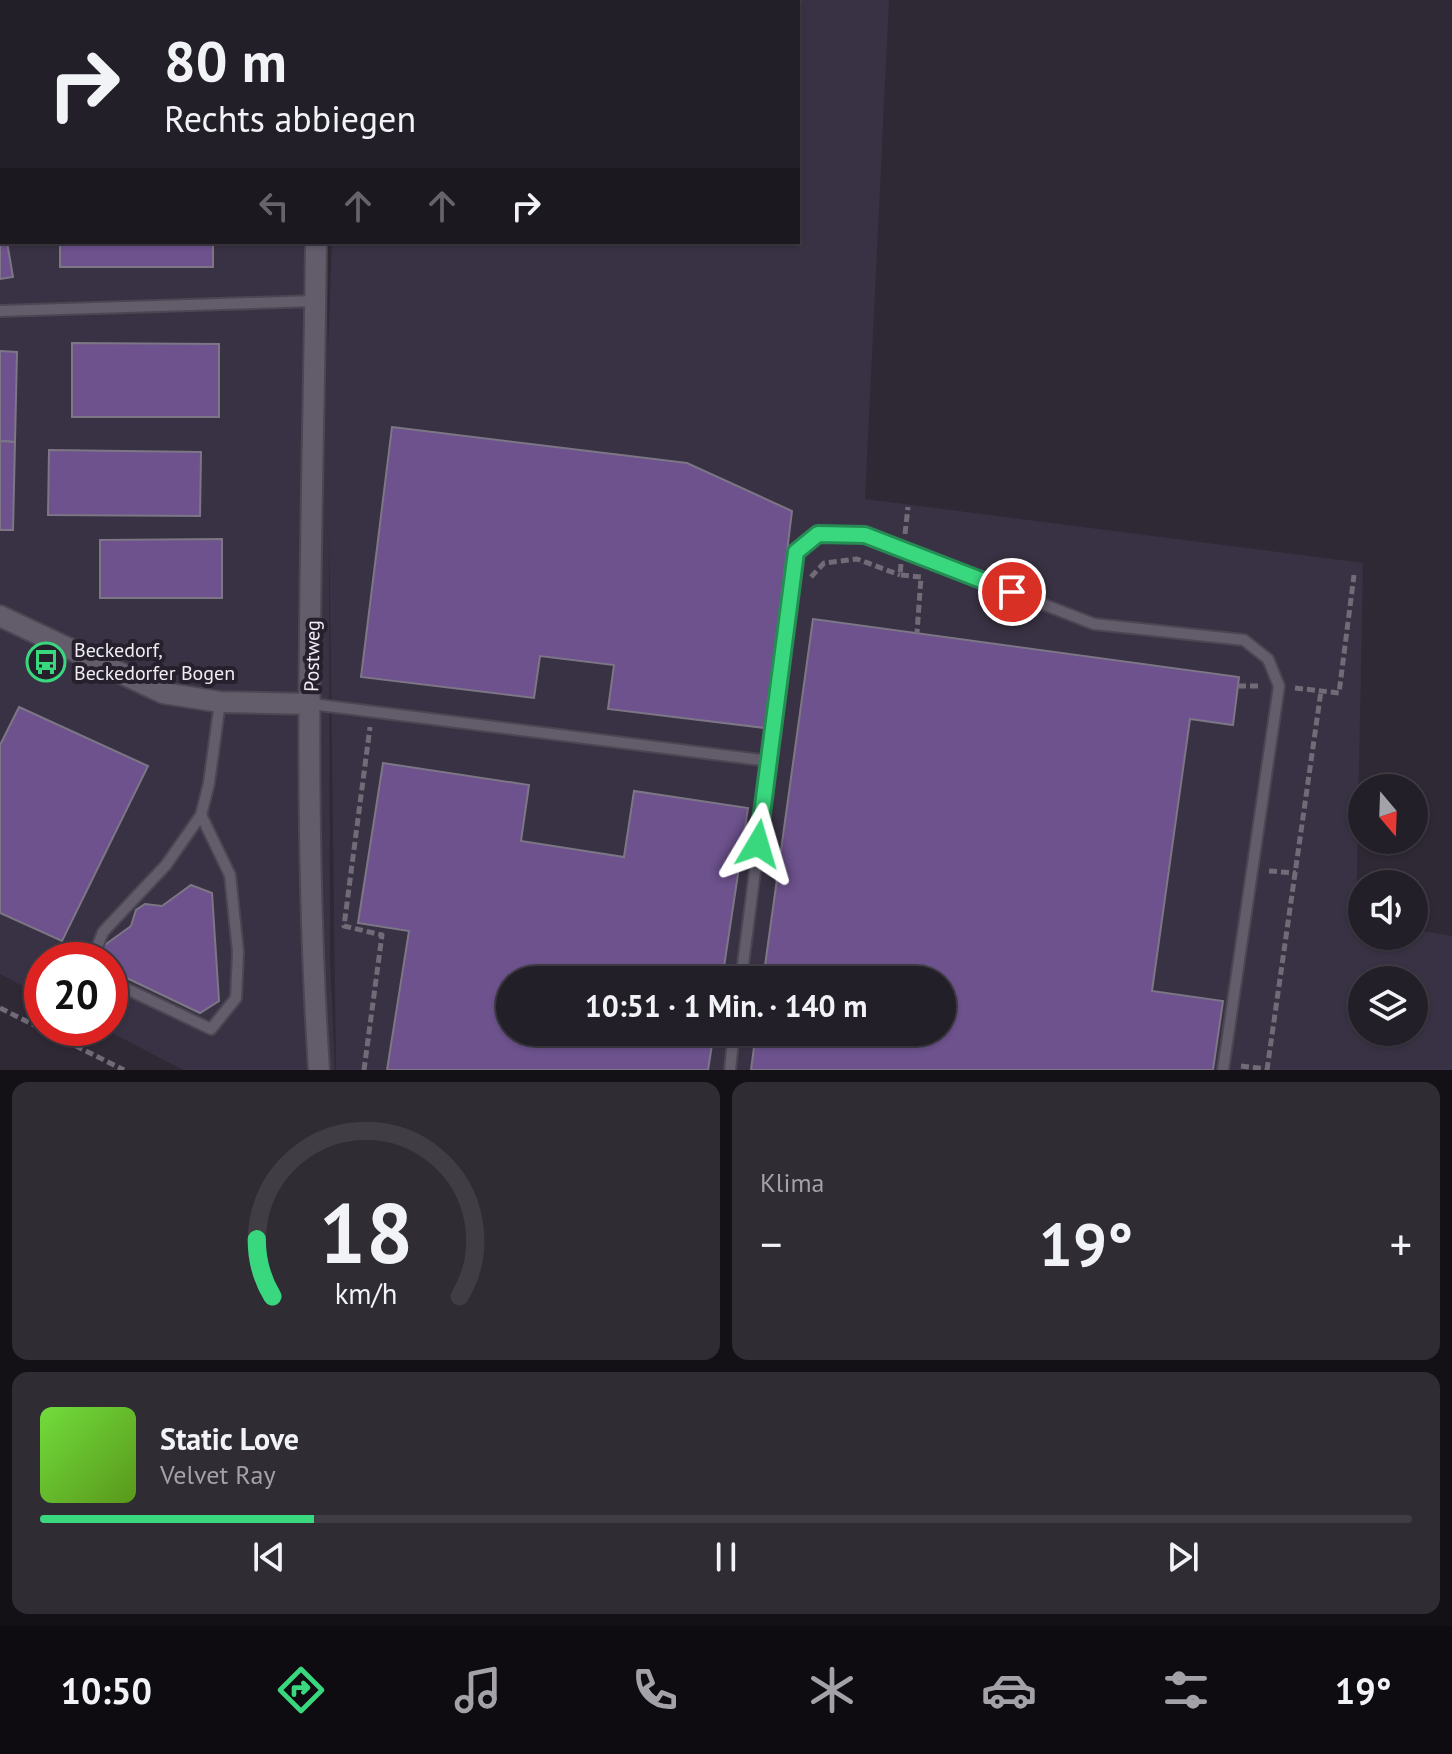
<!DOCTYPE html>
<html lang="de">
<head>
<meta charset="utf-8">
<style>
  body { margin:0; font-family:"PT Sans",sans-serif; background:#2f2c34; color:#f1f3f6; height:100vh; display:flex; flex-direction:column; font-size:30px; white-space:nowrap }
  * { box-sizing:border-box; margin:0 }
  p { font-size:26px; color:#a3a2a8 }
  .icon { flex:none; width:44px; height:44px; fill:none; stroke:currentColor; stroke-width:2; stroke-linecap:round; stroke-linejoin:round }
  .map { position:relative; height:1070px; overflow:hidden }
  .side { display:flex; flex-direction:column; gap:12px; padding:12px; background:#131116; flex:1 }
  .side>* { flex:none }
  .top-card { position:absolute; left:0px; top:0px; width:800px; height:244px; box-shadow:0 2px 6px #0004,0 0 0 2px #403d45; background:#231f28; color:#f1f3f6; overflow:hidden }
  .needle { width:52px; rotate:161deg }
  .fabs { position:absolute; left:1348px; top:774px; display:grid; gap:16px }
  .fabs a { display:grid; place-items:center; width:80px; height:80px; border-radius:50%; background:#231f28; box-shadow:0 2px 6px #0004,0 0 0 2px #403d45; font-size:40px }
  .speed { position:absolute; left:24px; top:942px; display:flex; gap:16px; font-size:40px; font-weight:700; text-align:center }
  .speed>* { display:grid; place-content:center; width:104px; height:104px; border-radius:50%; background:#231f28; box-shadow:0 2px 6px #0004,0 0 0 2px #403d45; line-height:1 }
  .speed .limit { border:12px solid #d22; background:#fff; color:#111 }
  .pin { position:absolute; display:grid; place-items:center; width:68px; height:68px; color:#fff; margin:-34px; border:4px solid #fff; border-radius:50%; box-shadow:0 2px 8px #0007 }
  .me { position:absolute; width:88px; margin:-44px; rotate:7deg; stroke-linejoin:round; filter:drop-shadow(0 0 6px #0008) }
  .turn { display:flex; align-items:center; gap:28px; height:168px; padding:0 32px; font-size:36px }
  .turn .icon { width:104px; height:104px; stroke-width:2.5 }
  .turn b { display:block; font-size:56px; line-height:68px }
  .lanes { display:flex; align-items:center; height:76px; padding:0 32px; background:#0003; justify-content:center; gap:40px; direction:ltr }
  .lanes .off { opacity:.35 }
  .big { font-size:60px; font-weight:700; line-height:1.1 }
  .side .widget { flex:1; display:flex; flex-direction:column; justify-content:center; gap:12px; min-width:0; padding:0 28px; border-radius:16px; background:#2f2c34 }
  .side .dial { align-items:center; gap:0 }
  .dial svg { height:208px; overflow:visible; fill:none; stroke:#403d45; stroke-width:7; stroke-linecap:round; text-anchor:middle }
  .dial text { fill:#f1f3f6; stroke:none }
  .song { display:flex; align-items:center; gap:24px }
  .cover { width:96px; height:96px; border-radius:12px; background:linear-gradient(135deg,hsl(100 70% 55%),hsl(90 70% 35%)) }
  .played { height:8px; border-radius:4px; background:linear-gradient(90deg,#39d87f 20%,#403d45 20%) }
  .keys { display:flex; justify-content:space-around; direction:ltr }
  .heat { display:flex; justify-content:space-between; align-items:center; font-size:44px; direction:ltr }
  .side .tiles { flex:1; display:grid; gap:12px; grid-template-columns:1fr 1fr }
  .widget:last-child { grid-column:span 2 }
  .trip { position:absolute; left:496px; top:966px; width:460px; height:80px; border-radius:40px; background:#231f28; box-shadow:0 2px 6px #0004,0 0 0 2px #403d45; font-weight:700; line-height:80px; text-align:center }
  .tab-bar { display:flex; height:128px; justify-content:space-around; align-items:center; background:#0e0c10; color:#a3a2a8 }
  .tab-bar .icon { width:56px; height:56px }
  .tab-bar .active { color:#39d87f }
  .tab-bar b { font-size:36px; color:#f1f3f6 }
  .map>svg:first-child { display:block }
</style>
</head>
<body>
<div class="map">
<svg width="1452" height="1070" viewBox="0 0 1452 1070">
  <rect width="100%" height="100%" fill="#2f2936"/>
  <path fill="#393244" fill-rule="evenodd" d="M0,0H326L2,2V242H327L328,349L332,242H798V2H341V0H889L865,499L1363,563L1356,921L1362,922V936H1414V930L1452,936V1070H336L329,518L330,960L335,1070H183L103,1028H110V960H42V996L0,974ZM510,980H942V1032H510ZM1362,980H1414V1032H1362Z"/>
  <g fill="#6d528d" stroke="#7c7685" stroke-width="2">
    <rect x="44" y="0" width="169" height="2"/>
    <polygon points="0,204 2,242 7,242 13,277 0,279"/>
    <polygon points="37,242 213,242 213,267 60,267 60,243"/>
    <polygon points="72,343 219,344 219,417 72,417"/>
    <polygon points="0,351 17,352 15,442 0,441"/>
    <polygon points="392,427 687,463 792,511 765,728 608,709 614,665 540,656 534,698 361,677"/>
    <polygon points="0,441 15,442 13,530 0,530"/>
    <polygon points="49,450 201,452 200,516 48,515"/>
    <polygon points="222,539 222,598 100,598 100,540"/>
    <polygon points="813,619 1239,677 1233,725 1190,719 1152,991 1223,1001 1213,1070 751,1070 756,1032 942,1032 942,980 763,980"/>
    <polygon points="19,707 148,766 62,941 0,913 0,745"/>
    <polygon points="383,763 529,785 521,841 624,857 634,791 748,808 722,980 510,980 510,1032 714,1032 708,1070 387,1070 409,931 358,923"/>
    <polygon points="191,885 212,893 219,1001 200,1013 110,970 110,960 103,960 102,947 131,926 136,910 145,904 162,906"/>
  </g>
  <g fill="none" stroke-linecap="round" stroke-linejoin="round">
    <g stroke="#4b4651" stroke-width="14">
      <g id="lane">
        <polyline points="0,311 315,301"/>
        <polyline points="311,704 769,761 741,980"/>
        <polyline points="769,761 796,552 818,534 865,535 1094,624 1244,640 1268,659 1279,686 1223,1070"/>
        <polyline points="92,960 103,932 166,865 201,815 209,783 220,702"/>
        <polyline points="110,981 211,1029 236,998 238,952 230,875 201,815"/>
        <polyline points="730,1070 734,1032"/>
      </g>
    </g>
    <g stroke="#4b4651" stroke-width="24">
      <g id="street">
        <polyline points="320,2 320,0"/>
        <path d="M316,242C313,518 301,795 319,1070"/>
        <polyline points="0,616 163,693 220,702 311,704"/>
      </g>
    </g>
    <g stroke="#706b76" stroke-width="5" stroke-dasharray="8 4" stroke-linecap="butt">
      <polyline points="905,534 908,507"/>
      <polyline points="901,564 900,575 921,577 917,633"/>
      <polyline points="811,577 824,563 857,559 900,575"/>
      <polyline points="1238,686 1261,686"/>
      <polyline points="1295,688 1339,693 1354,575"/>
      <polyline points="1269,871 1296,873"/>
      <polyline points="0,1008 124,1070"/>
      <polyline points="1241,1066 1267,1069"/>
      <polyline points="364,1070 382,935 344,926 370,727"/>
      <polyline points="1267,1070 1321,691"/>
    </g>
    <use href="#lane" stroke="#625c6b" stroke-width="10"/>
    <use href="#street" stroke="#625c6b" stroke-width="20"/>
  </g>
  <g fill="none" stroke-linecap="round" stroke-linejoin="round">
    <g stroke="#258c53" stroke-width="20">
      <polyline id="route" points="758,844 796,552 818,534 865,535 1012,592"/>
    </g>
    <use href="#route" stroke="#39d87f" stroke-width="14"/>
  </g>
  <defs>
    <g id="bus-ring" transform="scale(2)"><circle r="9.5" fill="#25202c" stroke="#39d87f" stroke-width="1.5"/><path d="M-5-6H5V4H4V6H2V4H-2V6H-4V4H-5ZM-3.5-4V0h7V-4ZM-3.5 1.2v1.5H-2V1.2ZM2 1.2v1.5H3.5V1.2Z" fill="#39d87f"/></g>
  </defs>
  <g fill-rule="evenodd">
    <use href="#bus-ring" x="46" y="662"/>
  </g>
  <g text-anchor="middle" stroke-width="8" stroke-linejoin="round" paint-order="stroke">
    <g font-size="20" fill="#efecf4" stroke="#25202c" text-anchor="start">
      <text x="74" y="657">Beckedorf,<tspan x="74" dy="23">Beckedorfer Bogen</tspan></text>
    </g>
    <g font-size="20" fill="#efecf4" stroke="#25202c">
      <text transform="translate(312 656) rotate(-89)" y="7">Postweg</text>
    </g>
  </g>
</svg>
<div class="fabs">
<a><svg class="needle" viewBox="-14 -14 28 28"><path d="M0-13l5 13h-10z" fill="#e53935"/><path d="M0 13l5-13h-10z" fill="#a3a2a8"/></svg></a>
<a><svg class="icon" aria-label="sound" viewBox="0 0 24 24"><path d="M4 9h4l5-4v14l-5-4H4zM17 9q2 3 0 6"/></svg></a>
<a><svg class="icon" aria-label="layers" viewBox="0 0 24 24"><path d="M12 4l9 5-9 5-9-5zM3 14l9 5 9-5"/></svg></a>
</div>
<div class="speed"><div class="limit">20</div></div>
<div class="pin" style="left:1012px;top:592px;background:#d93025"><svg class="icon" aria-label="arrive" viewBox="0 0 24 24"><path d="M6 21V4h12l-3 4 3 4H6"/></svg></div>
<svg class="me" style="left:758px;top:844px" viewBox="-20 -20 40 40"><path d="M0-17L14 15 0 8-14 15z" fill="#39d87f" stroke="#fff" stroke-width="4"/></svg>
<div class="trip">10:51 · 1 Min. · 140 m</div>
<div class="top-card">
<div class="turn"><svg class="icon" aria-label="right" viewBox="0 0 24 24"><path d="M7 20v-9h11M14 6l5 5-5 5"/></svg><div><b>80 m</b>Rechts abbiegen</div></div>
<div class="lanes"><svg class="icon off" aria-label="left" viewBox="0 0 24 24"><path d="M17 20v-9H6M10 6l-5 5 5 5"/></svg><svg class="icon off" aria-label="ahead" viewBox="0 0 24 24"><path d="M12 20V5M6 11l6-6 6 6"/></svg><svg class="icon off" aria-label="ahead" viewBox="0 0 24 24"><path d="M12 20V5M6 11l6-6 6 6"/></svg><svg class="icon" aria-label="right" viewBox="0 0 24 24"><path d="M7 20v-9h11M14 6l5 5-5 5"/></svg></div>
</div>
</div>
<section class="side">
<div class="tiles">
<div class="widget dial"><svg viewBox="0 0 100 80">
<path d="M14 69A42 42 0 1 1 86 69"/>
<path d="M14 69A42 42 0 0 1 8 47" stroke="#39d87f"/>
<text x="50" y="56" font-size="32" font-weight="700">18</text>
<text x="50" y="72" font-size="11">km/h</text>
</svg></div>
<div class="widget"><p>Klima</p>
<div class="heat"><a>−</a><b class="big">19°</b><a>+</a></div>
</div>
<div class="widget">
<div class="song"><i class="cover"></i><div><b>Static Love</b><p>Velvet Ray</p></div></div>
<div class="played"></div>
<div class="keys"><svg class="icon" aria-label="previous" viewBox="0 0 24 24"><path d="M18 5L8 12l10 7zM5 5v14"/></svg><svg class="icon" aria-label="pause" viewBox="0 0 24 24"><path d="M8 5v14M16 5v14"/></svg><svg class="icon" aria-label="next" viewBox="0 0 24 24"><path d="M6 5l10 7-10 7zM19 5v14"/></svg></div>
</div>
</div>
</section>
<nav class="tab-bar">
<b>10:50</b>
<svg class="icon active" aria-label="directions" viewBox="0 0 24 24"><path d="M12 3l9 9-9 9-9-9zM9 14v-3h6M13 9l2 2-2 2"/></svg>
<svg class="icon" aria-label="music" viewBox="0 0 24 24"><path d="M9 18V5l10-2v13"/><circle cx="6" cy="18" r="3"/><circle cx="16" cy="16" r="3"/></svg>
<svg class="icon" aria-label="phone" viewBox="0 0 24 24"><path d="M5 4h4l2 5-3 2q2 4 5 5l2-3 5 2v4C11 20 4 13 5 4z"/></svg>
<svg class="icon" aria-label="climate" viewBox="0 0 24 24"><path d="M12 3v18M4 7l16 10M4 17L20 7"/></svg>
<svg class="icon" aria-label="car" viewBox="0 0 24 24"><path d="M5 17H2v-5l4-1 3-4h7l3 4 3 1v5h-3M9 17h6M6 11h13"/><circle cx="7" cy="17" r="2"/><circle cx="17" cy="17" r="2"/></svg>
<svg class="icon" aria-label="filters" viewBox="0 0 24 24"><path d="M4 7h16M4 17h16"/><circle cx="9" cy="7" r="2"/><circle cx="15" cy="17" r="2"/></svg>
<b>19°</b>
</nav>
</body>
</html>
